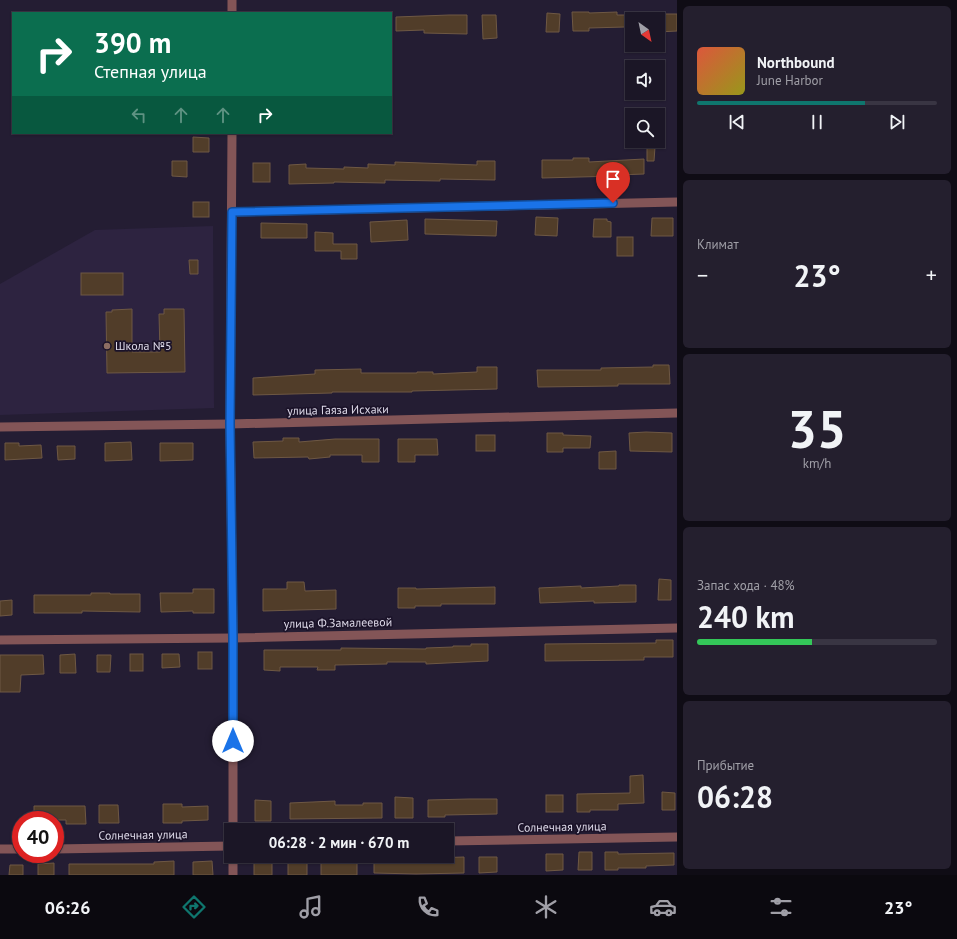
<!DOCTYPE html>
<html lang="ru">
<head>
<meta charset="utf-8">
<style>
  body { margin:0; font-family:"PT Sans",sans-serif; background:#241f2e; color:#f1f3f6; height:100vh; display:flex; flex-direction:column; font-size:15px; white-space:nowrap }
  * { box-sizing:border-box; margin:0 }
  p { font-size:13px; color:#a09fa7 }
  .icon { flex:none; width:22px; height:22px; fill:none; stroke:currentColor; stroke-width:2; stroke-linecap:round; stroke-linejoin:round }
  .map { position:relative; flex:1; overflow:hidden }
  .sheet { display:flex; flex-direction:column; gap:6px; padding:6px; background:#0f0c15; width:280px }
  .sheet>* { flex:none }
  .banner { position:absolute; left:12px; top:12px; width:380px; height:122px; border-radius:0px; box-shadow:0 1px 3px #0004,0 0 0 1px #393543; background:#0b6e4f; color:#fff; overflow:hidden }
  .needle { width:26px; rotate:147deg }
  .tools { position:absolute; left:625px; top:12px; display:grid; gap:8px }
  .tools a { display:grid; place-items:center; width:40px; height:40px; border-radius:0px; background:#1b1626; box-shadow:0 1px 3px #0004,0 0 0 1px #393543; font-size:20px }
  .speed { position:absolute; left:12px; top:811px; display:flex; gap:8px; font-size:20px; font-weight:700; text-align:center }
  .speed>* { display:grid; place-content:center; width:52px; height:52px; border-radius:50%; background:#1b1626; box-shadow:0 1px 3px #0004,0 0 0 1px #393543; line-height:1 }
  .speed .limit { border:6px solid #d22; background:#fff; color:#111 }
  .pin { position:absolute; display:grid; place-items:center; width:34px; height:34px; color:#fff; margin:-41px -17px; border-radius:50% 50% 50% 0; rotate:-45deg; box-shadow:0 0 4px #0007 }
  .pin .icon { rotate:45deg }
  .me { position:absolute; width:44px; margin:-22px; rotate:0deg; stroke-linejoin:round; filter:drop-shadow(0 0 3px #0008) }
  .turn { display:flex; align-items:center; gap:14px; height:84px; padding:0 16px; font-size:18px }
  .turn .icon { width:52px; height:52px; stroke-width:2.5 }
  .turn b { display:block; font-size:28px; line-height:34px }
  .lanes { display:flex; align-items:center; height:38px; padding:0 16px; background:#0003; justify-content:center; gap:20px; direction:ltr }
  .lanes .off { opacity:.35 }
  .big { font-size:30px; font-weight:800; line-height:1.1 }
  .sheet .tile { flex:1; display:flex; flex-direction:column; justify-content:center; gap:6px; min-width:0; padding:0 14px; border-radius:6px; background:#241f2e }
  .sheet .dial { align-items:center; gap:0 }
  .dial b { font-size:52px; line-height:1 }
  .song { display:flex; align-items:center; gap:12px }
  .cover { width:48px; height:48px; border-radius:6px; background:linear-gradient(135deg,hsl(10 70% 55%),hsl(60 70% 35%)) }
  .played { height:4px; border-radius:2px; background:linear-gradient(90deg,#0f766e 70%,#393543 70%) }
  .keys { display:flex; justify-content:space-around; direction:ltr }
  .heat { display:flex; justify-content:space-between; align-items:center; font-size:22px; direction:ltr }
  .charge { height:6px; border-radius:3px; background:linear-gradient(90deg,#34c759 48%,#393543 0) }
  .trip { position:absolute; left:224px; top:823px; width:230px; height:40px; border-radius:0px; background:#1b1626; box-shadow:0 1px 3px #0004,0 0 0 1px #393543; font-weight:800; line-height:40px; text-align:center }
  .menu { display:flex; height:64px; justify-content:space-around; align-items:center; background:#0b090f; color:#a09fa7 }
  .menu .icon { width:28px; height:28px }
  .menu .selected { color:#0f766e }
  .menu b { font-size:18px; color:#f1f3f6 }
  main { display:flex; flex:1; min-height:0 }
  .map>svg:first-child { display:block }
</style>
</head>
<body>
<main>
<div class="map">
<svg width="677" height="875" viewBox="0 0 677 875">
  <rect width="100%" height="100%" fill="#241d33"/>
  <polygon fill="#2d2340" points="213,226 214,408 0,415 0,284 95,230"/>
  <g fill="#513d29" stroke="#6e5844">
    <polygon points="572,12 589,12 589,13 617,12 617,15 632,15 632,30 625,30 625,27 589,28 589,31 573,31"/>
    <polygon points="547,13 560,14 559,32 546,32"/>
    <polygon points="658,14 677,14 677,31 658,32"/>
    <polygon points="449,15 467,15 467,34 424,33 424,30 396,31 396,17"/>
    <polygon points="482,15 496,15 497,38 483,39"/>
    <polygon points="193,137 209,138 209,152 193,152"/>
    <polygon points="647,147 655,147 654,161 647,161"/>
    <polygon points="573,158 589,158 589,162 644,159 644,174 617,175 617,176 542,178 542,160 573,160"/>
    <polygon points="172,161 187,161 187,177 172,176"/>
    <polygon points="477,161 495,161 495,180 440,179 440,181 385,180 385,183 334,182 334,183 289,184 289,165 306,164 306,168 344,169 344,167 368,168 368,164 395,165 395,162 477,165"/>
    <rect x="253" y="163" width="17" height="19"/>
    <rect x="193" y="202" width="16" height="15"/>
    <polygon points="536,217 558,218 557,236 535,235"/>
    <polygon points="652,218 673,218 673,236 651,236"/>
    <polygon points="425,219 497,221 496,236 425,234"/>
    <polygon points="594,219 607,219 607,221 611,222 611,237 593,237"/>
    <polygon points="407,220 408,240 371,242 370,222"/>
    <polygon points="261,223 307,224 307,238 261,238"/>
    <polygon points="315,232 333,233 333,244 357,244 357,259 341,259 341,251 315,251"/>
    <rect x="617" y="237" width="16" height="19"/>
    <polygon points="189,260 198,260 198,274 190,274"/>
    <rect x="81" y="273" width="42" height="22"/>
    <polygon points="132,309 132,352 160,352 159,314 164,314 164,309 184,309 185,372 107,373 106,312 112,312 112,310"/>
    <polygon points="653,365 669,365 670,384 618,384 618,386 538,387 537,370 601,370 601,368 653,367"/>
    <polygon points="477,367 497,367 497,389 412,391 412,392 332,392 332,393 253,395 253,378 315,374 315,370 361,369 361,373 417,373 417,372 433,372 433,374 477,372"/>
    <polygon points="646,432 672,433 672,452 630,451 629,433"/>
    <polygon points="547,433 563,433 563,435 591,436 590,448 563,448 563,452 547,452"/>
    <rect x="476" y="435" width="19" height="16"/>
    <polygon points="283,438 299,438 299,442 335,439 379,439 379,462 362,462 362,455 330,455 330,457 309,459 308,457 254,458 253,442 283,441"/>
    <polygon points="398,439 437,439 438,455 415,455 415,462 398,462"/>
    <polygon points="131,442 132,460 105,461 105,443"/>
    <polygon points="5,443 19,443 19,446 41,445 42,458 5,460"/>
    <polygon points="160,443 193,443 193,460 160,461"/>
    <polygon points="57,446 75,446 75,459 58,460"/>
    <polygon points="616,451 616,469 599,469 599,452"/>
    <polygon points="659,579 671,580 671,600 658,600"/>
    <polygon points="287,582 304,582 305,591 336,590 336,609 263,611 263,589 287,589"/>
    <polygon points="619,585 636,585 636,602 594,603 594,601 540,603 539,588 581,586 581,588 619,586"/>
    <polygon points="495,587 495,604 441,604 441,606 415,606 415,608 398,608 398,588 416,588 416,589"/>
    <polygon points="193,589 214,589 214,613 193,613 193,611 161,612 160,593 193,593"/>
    <polygon points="91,593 110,593 110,594 140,594 140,612 82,611 82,613 34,613 34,595 91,595"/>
    <polygon points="12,600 12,615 0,616 0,601"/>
    <polygon points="656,640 673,640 673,657 644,657 644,660 545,661 545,644 656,643"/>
    <polygon points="471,644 488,644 488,661 426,664 426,662 387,662 387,664 335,665 335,670 317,670 318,667 280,667 280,671 264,670 264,650 341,650 341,648 426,649 426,648 453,647 453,646 471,646"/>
    <rect x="198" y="652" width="14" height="17"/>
    <polygon points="75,654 76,673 60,673 60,655"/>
    <rect x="130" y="654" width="13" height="17"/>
    <polygon points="162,654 179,654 180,667 162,668"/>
    <polygon points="0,655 43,655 44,674 21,675 20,692 0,692"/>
    <polygon points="97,655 111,655 110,672 97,672"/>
    <polygon points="643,775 644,803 618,804 618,810 590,810 590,812 577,812 577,794 630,793 630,776"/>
    <polygon points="662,792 675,793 675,810 662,810"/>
    <rect x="546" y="795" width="17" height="17"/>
    <polygon points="395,797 413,798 413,818 395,818"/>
    <polygon points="469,799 497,799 497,814 445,815 445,817 428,817 428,800"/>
    <polygon points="255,800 271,801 271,821 255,821"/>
    <polygon points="335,801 335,805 363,805 363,803 382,803 382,818 290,819 290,803"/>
    <polygon points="163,804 182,804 182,807 208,806 208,820 182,821 182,823 163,823"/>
    <polygon points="99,805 118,805 119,823 99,823"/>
    <polygon points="34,806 85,806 86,824 66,824 66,820 34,820"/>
    <polygon points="579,852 592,852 592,870 578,870"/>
    <polygon points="605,852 618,852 618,854 674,853 674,865 646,866 646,868 618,868 618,870 605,870"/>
    <polygon points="546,854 563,854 563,870 546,871"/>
    <polygon points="419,856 432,856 432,858 464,857 464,873 416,874 374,873 374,860 402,861 402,857 419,857"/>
    <polygon points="339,857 357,857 357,875 321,875 321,859 339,859"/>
    <polygon points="479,857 497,857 497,872 479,873"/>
    <rect x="254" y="860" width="18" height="15"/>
    <rect x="288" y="860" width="19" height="15"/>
    <polygon points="174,861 174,875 69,875 69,864 154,864 154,862"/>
    <polygon points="212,861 213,875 193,875 193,862"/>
    <polygon points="54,863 54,875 38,875 38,864"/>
    <polygon points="10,865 23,865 23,875 9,875"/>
  </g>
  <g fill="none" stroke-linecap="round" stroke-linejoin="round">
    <g stroke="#835557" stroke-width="9">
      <polyline points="232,13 232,0"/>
      <polyline points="232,133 230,424 233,638 233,830"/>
      <polyline points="232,212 677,202"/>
      <polyline points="0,427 230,424 677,413"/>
      <polyline points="0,640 233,638 677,628"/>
      <polyline points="447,841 677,837"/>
      <polyline points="0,849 21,849"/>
      <polyline points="55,849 231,846"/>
      <polyline points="233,875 233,856"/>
    </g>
  </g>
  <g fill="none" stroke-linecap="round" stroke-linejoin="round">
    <g stroke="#114b97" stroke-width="10">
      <polyline id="route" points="233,741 233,638 230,424 232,212 613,203"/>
    </g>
    <use href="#route" stroke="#1a73e8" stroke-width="7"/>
  </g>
  <circle fill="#8d6e63" stroke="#1b1329" stroke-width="1.5" cx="107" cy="346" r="4"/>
  <g text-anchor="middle" stroke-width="3.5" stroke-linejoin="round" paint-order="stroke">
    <g font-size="12" fill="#dfdbea" stroke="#1b1329" text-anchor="start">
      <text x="115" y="350">Школа №5</text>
    </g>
    <g font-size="12" fill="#dfdbea" stroke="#1b1329">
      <text transform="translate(338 410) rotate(-1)" y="4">улица Гаяза Исхаки</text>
      <text transform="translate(338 623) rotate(-1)" y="4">улица Ф.Замалеевой</text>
      <text transform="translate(562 827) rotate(-1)" y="4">Солнечная улица</text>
      <text transform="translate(143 835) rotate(-1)" y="4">Солнечная улица</text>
    </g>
  </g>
</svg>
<div class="tools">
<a><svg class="needle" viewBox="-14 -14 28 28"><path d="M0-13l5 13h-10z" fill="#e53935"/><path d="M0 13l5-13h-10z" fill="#a09fa7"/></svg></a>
<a><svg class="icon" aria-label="sound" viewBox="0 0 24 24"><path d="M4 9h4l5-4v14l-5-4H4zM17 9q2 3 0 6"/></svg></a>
<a><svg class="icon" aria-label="search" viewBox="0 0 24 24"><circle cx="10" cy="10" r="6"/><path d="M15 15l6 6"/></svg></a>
</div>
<div class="speed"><div class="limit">40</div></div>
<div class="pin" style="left:613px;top:203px;background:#d93025"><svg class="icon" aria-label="arrive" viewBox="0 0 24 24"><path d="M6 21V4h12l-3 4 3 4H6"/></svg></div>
<svg class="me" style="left:233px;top:741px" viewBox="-20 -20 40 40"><circle r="19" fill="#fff"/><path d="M0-13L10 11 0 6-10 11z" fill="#1a73e8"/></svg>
<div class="trip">06:28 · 2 мин · 670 m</div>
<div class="banner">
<div class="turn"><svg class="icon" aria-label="right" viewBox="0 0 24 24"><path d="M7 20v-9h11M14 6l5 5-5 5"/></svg><div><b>390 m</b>Степная улица</div></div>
<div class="lanes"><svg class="icon off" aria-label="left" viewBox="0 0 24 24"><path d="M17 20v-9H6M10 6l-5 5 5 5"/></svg><svg class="icon off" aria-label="ahead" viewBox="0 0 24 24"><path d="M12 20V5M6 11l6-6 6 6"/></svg><svg class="icon off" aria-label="ahead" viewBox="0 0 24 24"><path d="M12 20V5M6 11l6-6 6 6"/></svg><svg class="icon" aria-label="right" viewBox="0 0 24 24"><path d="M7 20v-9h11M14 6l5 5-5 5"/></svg></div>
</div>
</div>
<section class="sheet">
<div class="tile">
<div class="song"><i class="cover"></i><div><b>Northbound</b><p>June Harbor</p></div></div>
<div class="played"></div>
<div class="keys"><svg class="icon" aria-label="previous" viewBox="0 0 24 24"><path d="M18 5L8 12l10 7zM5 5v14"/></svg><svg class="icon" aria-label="pause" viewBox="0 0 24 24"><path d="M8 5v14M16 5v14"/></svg><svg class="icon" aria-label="next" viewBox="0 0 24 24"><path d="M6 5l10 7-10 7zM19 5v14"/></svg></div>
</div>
<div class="tile"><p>Климат</p>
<div class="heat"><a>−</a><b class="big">23°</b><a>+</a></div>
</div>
<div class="tile dial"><b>35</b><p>km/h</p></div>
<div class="tile"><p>Запас хода · 48%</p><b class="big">240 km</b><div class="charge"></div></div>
<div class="tile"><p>Прибытие</p><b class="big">06:28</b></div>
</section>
</main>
<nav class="menu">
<b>06:26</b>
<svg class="icon selected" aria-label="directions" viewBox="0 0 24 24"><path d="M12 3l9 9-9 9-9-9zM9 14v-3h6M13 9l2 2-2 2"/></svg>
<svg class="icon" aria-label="music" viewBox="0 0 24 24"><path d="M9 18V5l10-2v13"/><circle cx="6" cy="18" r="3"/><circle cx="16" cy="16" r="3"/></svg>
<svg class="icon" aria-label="phone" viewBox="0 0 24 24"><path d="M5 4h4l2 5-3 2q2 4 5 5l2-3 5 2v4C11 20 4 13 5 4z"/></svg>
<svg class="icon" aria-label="climate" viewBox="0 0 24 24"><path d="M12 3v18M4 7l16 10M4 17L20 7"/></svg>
<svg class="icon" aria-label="car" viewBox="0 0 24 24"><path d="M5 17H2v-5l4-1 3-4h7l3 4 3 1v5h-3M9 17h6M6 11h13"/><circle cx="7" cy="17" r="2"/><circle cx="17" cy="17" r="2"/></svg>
<svg class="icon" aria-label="filters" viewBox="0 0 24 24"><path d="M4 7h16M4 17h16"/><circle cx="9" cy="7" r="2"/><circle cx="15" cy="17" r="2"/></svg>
<b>23°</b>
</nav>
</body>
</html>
